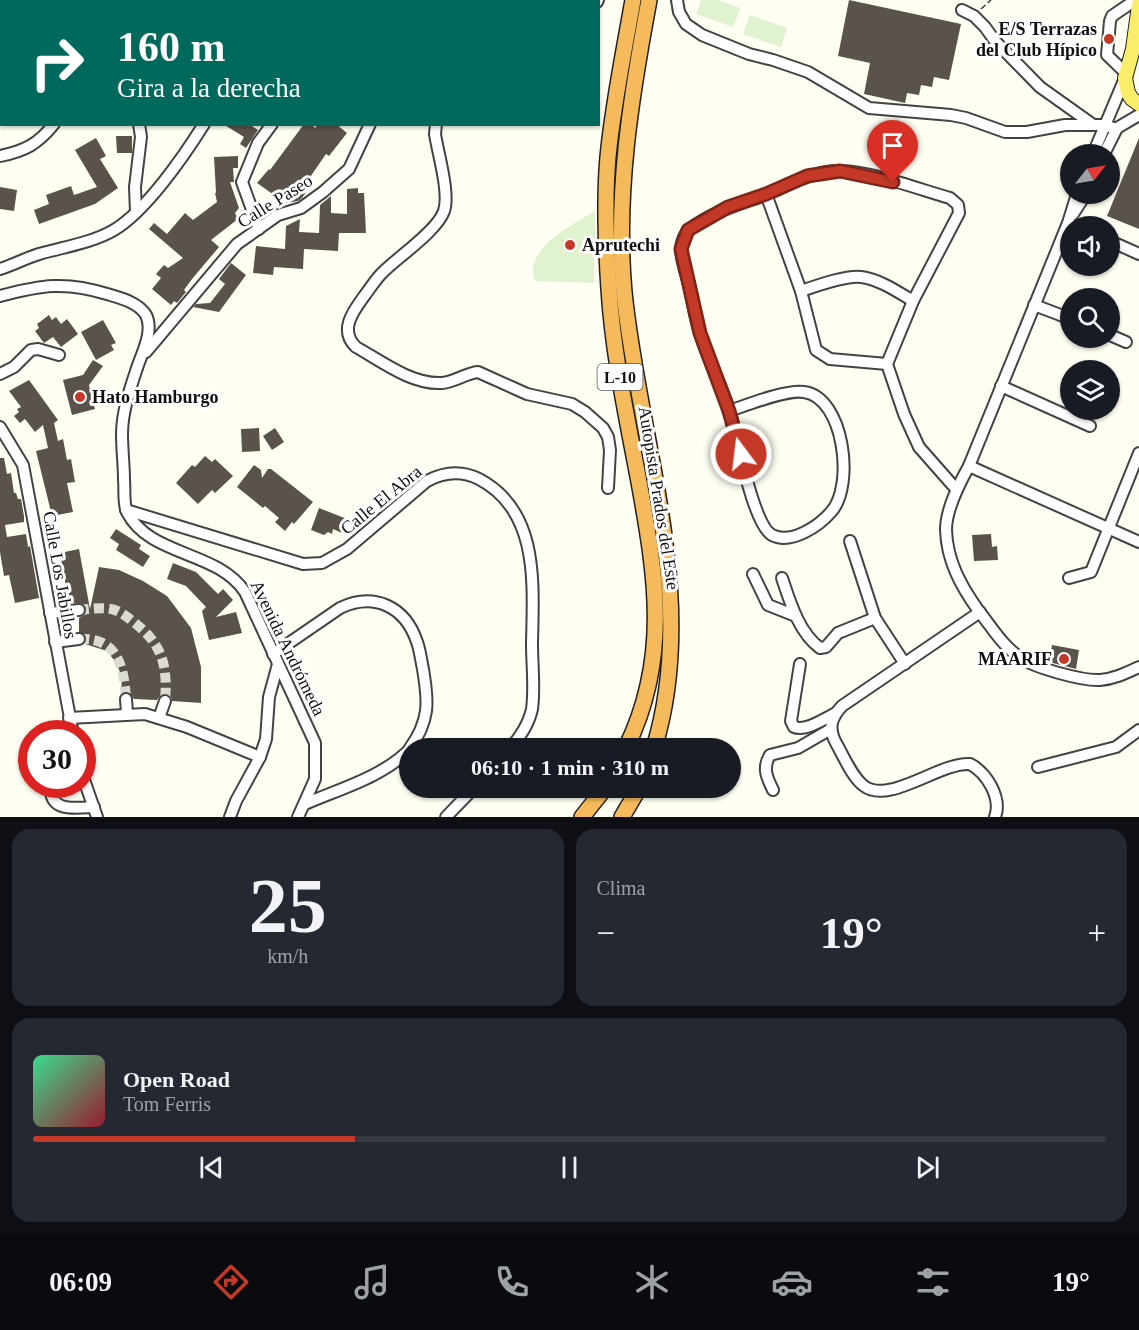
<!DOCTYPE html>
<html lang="es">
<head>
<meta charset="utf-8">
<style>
  body { margin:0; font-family:"Times New Roman",serif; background:#242831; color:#f1f3f6; height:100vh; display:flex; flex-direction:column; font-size:22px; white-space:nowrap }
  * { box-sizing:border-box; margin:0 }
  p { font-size:20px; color:#9ea1a6 }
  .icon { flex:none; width:33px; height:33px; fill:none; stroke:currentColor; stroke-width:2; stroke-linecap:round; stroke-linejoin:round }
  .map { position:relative; height:817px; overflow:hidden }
  .side { display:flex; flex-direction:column; gap:12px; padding:12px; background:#0d0f14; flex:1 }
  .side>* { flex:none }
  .top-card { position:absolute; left:0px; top:0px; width:600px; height:126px; box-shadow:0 2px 4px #0004; background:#00695c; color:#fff; overflow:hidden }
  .needle { width:39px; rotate:59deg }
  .tools { position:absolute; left:1060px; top:144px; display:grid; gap:12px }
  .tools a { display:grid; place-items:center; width:60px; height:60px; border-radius:50%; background:#171b24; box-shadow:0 2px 4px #0004; font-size:30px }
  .speed { position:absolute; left:18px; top:720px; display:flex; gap:12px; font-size:30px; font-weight:700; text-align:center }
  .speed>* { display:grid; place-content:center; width:78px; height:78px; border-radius:50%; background:#171b24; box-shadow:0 2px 4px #0004; line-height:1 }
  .speed .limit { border:9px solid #d22; background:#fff; color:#111 }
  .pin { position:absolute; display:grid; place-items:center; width:51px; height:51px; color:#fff; margin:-62px -26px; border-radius:50% 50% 50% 0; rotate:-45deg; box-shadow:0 0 6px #0007 }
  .pin .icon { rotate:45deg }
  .me { position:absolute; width:66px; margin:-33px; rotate:345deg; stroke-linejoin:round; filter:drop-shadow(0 0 4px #0008) }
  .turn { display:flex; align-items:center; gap:21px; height:126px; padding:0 18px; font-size:27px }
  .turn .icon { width:78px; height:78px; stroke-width:2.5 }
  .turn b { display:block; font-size:42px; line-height:51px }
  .big { font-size:45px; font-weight:800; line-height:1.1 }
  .side .tile { flex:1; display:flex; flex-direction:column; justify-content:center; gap:9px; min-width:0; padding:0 21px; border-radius:18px; background:#242831 }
  .side .dial { align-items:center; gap:0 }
  .dial b { font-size:78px; line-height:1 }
  .song { display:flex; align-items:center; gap:18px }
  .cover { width:72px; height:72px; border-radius:9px; background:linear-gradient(135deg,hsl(150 70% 55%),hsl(350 70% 35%)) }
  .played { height:6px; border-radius:3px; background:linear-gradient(90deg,#c33826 30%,#363941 30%) }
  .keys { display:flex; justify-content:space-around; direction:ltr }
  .heat { display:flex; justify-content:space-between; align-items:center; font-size:33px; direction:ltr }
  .side .tiles { flex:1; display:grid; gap:12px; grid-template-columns:1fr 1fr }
  .tile:last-child { grid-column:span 2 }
  .trip { position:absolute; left:399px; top:738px; width:342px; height:60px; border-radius:30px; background:#171b24; box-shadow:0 2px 4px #0004; font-weight:800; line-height:60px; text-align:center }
  .tabs { display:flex; height:96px; justify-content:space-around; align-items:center; background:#090b0e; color:#9ea1a6 }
  .tabs .icon { width:42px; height:42px }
  .tabs .on { color:#c33826 }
  .tabs b { font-size:27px; color:#f1f3f6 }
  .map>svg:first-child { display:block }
</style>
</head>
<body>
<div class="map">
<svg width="1139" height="817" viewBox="0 0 1139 817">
  <rect width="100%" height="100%" fill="#fffff4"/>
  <g fill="#e0f2ce">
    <polygon points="701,0 717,0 740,8 733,27 696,14"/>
    <polygon points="750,15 787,28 781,47 743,34"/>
    <path d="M595,211L594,283L535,281C534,277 532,272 533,267C539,240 574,224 595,211Z"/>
  </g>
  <g fill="#59534c">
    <polygon points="849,0 961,24 949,80 934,77 932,87 921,85 919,95 907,93 905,103 864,94 870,63 838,56"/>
    <polygon points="223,124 249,124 258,130 246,148 240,144 244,137"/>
    <polygon points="304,124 311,124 315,128 318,124 336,124 347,133 329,156 326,154 306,183 310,186 302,198 298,201 276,205 274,195 257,183 269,169 270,170"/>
    <polygon points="116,136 132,136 132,153 117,153"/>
    <polygon points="96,138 106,156 100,159 118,188 95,204 39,224 34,210 49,204 46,195 71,186 74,195 97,187 75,150"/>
    <polygon points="1139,138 1139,229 1107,216"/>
    <polygon points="238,156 238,168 233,168 234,182 230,182 239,208 235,213 238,219 211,240 219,247 192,279 184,290 186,292 177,303 174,301 171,305 152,289 161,278 156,274 164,265 168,268 183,258 149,229 154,223 167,234 185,213 193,220 217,202 215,193 216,193 214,157"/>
    <polygon points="0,187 17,190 14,211 0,209"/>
    <polygon points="358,188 358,193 364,193 366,233 339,233 338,251 304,249 303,269 274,267 273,275 253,273 256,246 285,249 286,226 300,219 299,232 319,233 320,205 331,196 331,213 347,214 347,189"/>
    <polygon points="231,263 246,275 219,312 193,307 196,304 210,303 225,284 219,279"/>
    <polygon points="49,315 52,320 56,317 61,324 67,319 78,334 61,347 53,337 44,343 35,331 39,328 37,324"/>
    <polygon points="103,320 116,343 111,345 114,350 96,360 81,332"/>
    <polygon points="93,360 103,366 89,385 95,409 72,415 63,380 83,375"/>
    <polygon points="29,380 58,420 54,423 58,441 63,439 67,460 71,459 75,482 67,483 73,512 52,516 36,451 48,448 43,425 35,432 25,419 20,423 14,416 19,412 17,409 21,407 9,391"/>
    <polygon points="259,428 260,451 242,452 241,429"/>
    <polygon points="275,428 284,442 272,450 263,436"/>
    <polygon points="205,456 212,462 215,459 233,476 215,493 212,490 198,504 176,483 192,465 195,467"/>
    <polygon points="0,458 4,458 7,474 11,473 14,493 16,493 18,499 21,499 24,516 24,522 5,525 7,537 26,534 28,547 30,546 39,598 15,603 9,575 4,576 0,552"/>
    <polygon points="254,465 261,470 262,478 268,469 271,469 313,502 294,524 292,522 285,531 275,522 279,518 265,506 263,508 237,487"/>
    <polygon points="319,508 347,519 342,533 333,529 332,534 328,532 324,535 311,530"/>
    <polygon points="116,529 141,545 139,549 150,556 143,567 116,550 119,544 110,538"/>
    <polygon points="991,534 992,547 997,546 998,560 974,561 972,535"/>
    <polygon points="79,549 90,609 99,567 119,570 143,581 167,596 191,628 201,667 201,703 172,701 171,697 167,694 161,695 157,700 134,699 129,692 121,693 122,678 117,664 107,651 85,644 85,635 79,632 79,618 86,614 85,605 79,603 57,604 54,589 66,587 60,553"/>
    <polygon points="173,563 196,572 218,594 223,589 233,600 216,617 236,612 242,633 209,640 202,611 206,607 186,586 167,579"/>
    <polygon points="1052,645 1079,650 1076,669 1049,662"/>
  </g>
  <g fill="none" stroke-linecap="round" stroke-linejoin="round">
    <g stroke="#dbdbd2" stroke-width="10" stroke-dasharray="10 5" stroke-linecap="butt">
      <path d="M79,610C89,609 102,607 111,609C118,610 126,616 131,620C162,643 168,664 165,701"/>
      <path d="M79,639C118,637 124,667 126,699"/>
    </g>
    <g stroke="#434343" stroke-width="14">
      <g id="minor">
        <polyline points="42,0 42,2"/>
        <polyline points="677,0 679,12 686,24 702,35 749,54 773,60 808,72 869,108 951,115 966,118 1005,132 1027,132 1065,125 1105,125 1116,129"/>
        <polyline points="270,2 272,0"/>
        <polyline points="472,2 476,0"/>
        <polyline points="539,2 540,0"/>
        <polyline points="577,2 578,0"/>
        <polyline points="597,2 598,0"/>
        <polyline points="962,10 974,16 985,27 995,41 1040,87 1092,124"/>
        <polyline points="1127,74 1107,55 1110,21 1112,16 1134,1"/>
        <path d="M436,124L435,134C438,154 450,193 444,211C437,231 398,257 382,273C376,279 371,287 365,295C354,310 338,330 356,347C381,361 412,385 442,383C455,382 466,373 478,372L527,394L572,404L585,412L603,428L608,437L610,450L608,488"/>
        <polyline points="1093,154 1125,78"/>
        <polyline points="1104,154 1117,128 1139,115"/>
        <path d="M0,156C25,151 38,144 54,124"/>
        <polyline points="766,194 801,291 816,350 830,359 887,364"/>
        <path d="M1077,194L1068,223L969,466C959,484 946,509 946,530C947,561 961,586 978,610C991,626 1003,647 1021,658C1036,668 1082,681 1100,680C1114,679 1126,673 1139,667"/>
        <polyline points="136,212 135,187 141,137 139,124"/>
        <polyline points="1073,214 1086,194"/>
        <polyline points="259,229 242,182 258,143 272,124"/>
        <polyline points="1110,241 1139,254"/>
        <path d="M0,269C13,265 26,258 39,254C63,247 92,243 114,230C146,211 184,156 204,124"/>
        <path d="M801,291C816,286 846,275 861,277C879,279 898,292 913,301"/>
        <path d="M0,296C41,285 66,281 107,294C120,298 138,302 146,315C154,331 142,353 137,368C130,389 122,412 122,434C122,450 124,465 124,480C125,489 123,504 127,512C150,557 217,550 245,592L315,743V779L298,817"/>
        <polyline points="1034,305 1071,319"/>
        <polyline points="1110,335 1126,342"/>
        <polyline points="146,352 237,244 278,215 301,208 323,192 349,169 370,124"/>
        <polyline points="0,374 14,367 31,350 38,349 59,355"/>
        <polyline points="1001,386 1090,426"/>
        <path d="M729,411C747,405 787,389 804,392C844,397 855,486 831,512C819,526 791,545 772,535C753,525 737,436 730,413C722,386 708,360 700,333C695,317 692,300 689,284C686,273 681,260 681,249C681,242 685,233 690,229C713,211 741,204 768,194C791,184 814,170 841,171C874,172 918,189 950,198L958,205L959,213L913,301L887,364L904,414L919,447L956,489"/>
        <polyline points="0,427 23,465 73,734"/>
        <polyline points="969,466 1139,542"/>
        <path d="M126,510L303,564L322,563L347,549L427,481C444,472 461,470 479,479C540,511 533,585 532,644C532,665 535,688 532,709C529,723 520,738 510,748"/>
        <polyline points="850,541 875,618 905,664"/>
        <polyline points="753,574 768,605 796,616"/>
        <path d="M782,578C790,602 799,633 820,648L826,647L838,633L875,618"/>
        <polyline points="1069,578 1091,572 1139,453"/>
        <path d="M980,612L842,706C831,718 828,728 836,743C844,757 852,777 864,786C889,805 940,762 970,764C987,773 1002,798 995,817"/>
        <polyline points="50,613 79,610"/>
        <polyline points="55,642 79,639"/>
        <path d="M273,654L340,608C374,592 405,606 417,642C420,650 421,660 423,669C425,683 428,697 426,711C424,725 418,737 410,748"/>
        <path d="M800,664L791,721L794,727C806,732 825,718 836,713"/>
        <polyline points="126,699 127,714"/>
        <polyline points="69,718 145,714 187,727 260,757"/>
        <polyline points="159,718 165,701"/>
        <polyline points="1038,767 1116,747 1139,730"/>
        <polyline points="82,774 97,817"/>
        <path d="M51,784C48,813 74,808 94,807"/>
        <path d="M773,790C767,778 762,768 770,755L798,748L831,729"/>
        <path d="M305,804C339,789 383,777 410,749"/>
        <polyline points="230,817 236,801 260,757 266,739 269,697 278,664"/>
        <polyline points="446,817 474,788"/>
      </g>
    </g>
    <g stroke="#212121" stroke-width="16">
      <polyline id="major" points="1139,5 1133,49 1125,78 1128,93 1132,99 1139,104"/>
    </g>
    <g stroke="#212121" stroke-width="18">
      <g id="highway">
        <path d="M649,0C631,96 615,194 624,292C639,443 700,598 654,748"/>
        <path d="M626,748C670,658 656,576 639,482C627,418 613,354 609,289C606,245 604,201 608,157C613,104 624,52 633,0"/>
        <polyline points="582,817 605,788"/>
        <polyline points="622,817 639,788"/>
      </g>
    </g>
    <polyline stroke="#323232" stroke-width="1.5" stroke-dasharray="6 3" stroke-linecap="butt" points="981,9 991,0"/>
    <use href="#minor" stroke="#fff" stroke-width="10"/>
    <use href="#major" stroke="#f9ed6a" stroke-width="14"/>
    <use href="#highway" stroke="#f5ba5c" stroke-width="15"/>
  </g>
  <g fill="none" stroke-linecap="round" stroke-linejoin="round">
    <g stroke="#7f2419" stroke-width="15">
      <polyline id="route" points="741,454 729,411 700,333 681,249 688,230 728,207 766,194 807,176 840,171 893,182"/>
    </g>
    <use href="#route" stroke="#c33826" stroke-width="10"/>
  </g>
  <g fill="#c33826" stroke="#fff" stroke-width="2">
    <circle cx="1109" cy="39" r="6"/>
    <circle cx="570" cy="245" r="6"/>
    <circle cx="80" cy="397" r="6"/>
    <circle cx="1064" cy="659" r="6"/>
  </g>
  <g text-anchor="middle" stroke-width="6" stroke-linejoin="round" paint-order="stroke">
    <rect fill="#fff" stroke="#585858" stroke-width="1.5" x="597.5" y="364" width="45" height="26" rx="4.5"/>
    <g font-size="16" font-weight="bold" fill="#101010">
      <text x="620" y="383">L-10</text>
    </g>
    <g font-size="18" font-weight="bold" fill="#101010" stroke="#fff" text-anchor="end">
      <text x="1097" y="35">E/S Terrazas<tspan x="1097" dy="21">del Club Hípico</tspan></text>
      <text x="582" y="251" text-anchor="start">Aprutechi</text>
      <text x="92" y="403" text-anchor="start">Hato Hamburgo</text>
      <text x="1052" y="665">MAARIF</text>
    </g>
    <g font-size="18" fill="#101010" stroke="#fff">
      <text transform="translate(275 201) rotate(-32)" y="6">Calle Paseo</text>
      <text transform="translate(659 498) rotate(81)" y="6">Autopista Prados del Este</text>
      <text transform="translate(381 500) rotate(-39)" y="6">Calle El Abra</text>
      <text transform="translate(60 575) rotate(80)" y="6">Calle Los Jabillos</text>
      <text transform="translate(288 648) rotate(64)" y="6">Avenida Andrómeda</text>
    </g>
  </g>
</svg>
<div class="tools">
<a><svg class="needle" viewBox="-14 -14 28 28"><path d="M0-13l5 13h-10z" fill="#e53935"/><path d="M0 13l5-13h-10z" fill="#9ea1a6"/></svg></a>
<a><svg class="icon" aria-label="sound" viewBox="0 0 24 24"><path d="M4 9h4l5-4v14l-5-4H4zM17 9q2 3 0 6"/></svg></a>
<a><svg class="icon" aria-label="search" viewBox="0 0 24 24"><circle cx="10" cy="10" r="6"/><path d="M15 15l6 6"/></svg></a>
<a><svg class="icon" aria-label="layers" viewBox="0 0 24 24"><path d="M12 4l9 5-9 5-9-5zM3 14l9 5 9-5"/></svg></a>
</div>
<div class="speed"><div class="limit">30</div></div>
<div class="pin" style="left:893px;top:182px;background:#d93025"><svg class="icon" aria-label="arrive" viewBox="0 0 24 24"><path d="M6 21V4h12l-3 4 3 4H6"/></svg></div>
<svg class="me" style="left:741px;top:454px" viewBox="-20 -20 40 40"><circle r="17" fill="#c33826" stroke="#fff" stroke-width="3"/><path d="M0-11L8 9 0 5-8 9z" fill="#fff"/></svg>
<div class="trip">06:10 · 1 min · 310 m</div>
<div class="top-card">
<div class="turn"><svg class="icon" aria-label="right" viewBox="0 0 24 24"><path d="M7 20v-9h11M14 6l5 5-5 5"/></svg><div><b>160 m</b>Gira a la derecha</div></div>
</div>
</div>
<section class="side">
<div class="tiles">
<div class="tile dial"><b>25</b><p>km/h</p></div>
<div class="tile"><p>Clima</p>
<div class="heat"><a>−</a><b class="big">19°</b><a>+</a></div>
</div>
<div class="tile">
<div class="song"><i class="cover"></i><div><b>Open Road</b><p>Tom Ferris</p></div></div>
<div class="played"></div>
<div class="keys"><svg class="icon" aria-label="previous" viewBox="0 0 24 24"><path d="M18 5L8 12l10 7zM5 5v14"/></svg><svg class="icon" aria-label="pause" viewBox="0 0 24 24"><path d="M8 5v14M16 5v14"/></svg><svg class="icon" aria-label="next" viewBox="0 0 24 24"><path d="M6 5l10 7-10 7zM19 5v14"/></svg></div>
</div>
</div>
</section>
<nav class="tabs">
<b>06:09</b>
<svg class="icon on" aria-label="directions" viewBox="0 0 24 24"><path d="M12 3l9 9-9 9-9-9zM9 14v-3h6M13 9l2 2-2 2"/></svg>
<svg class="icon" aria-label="music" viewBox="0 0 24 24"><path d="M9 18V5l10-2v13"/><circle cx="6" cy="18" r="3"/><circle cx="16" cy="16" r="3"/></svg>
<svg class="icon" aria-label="phone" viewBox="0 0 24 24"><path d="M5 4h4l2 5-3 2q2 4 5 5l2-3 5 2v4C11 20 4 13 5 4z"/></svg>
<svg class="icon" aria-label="climate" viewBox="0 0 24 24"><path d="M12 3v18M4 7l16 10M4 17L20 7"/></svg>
<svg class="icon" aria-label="car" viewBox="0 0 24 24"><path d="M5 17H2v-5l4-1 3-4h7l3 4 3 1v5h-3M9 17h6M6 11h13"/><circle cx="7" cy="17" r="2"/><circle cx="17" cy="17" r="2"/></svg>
<svg class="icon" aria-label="filters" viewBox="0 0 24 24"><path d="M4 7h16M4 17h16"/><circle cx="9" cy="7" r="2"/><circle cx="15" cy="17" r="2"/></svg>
<b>19°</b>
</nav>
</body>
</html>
